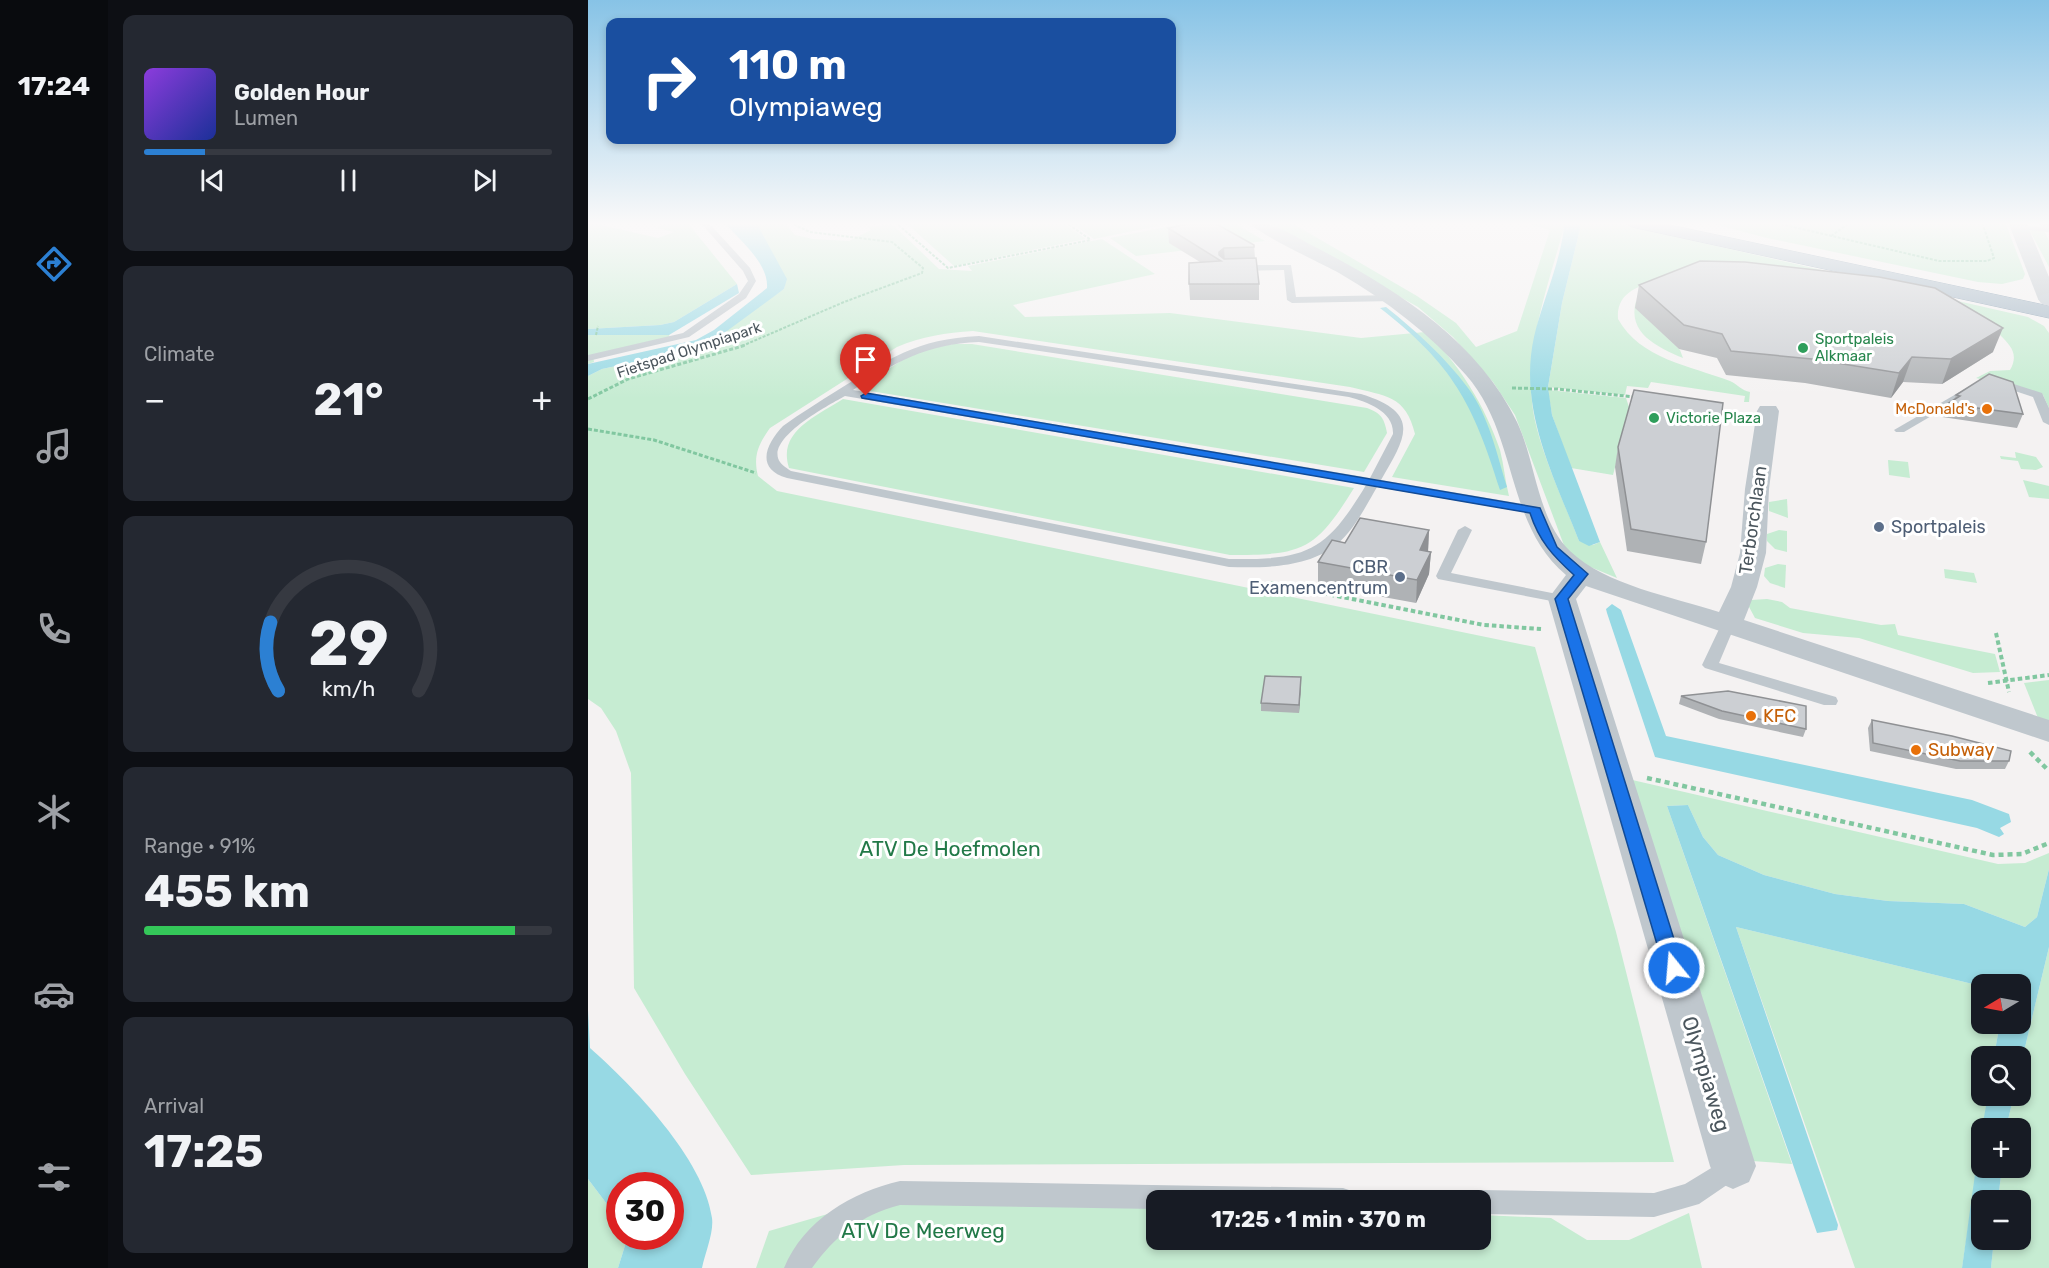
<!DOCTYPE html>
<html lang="en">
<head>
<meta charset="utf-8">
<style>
  body { margin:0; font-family:Rubik,sans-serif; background:#242831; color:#f1f3f6; height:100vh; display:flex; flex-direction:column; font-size:22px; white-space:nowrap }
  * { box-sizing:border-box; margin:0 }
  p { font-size:20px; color:#9ea1a6 }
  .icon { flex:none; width:33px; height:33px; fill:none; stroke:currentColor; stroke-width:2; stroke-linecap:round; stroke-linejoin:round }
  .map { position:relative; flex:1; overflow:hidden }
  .details { display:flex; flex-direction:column; gap:15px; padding:15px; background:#0d0f14; width:480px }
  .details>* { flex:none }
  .top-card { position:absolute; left:18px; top:18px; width:570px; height:126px; border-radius:12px; box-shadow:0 3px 9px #0003; background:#1a4fa0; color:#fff; overflow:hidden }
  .needle { width:39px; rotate:260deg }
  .buttons { position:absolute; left:1383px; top:974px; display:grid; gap:12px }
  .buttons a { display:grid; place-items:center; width:60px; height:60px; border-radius:12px; background:#171b24; box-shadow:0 3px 9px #0003; font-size:30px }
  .speed { position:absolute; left:18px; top:1172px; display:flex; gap:12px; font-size:30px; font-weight:700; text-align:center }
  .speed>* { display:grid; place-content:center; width:78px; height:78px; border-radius:50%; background:#171b24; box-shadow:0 3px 9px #0003; line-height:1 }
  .speed .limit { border:9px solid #d22; background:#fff; color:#111 }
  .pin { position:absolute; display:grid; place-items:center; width:51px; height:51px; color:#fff; margin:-62px -26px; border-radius:50% 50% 50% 0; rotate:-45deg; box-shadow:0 0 6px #0007 }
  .pin .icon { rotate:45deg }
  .me { position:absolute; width:66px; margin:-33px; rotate:343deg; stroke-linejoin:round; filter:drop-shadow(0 0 4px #0008) }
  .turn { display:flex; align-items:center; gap:21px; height:126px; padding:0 24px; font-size:27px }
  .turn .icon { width:78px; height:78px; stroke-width:2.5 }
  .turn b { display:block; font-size:42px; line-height:51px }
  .big { font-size:45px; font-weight:700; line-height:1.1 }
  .details .card { flex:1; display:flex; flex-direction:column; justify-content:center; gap:9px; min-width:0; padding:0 21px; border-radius:12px; background:#242831 }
  .details .dial { align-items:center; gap:0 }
  .dial svg { height:156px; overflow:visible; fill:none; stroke:#363941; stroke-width:7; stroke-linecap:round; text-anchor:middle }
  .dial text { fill:#f1f3f6; stroke:none }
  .song { display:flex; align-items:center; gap:18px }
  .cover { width:72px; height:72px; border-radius:9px; background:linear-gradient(135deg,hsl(270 70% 55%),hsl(230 70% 35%)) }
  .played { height:6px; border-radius:3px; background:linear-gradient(90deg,#2c80d3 15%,#363941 15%) }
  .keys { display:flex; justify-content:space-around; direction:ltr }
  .heat { display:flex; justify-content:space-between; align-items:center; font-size:33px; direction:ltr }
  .charge { height:9px; border-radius:4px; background:linear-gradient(90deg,#34c759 91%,#363941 0) }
  .trip { position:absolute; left:558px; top:1190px; width:345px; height:60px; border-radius:12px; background:#171b24; box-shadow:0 3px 9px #0003; font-weight:700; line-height:60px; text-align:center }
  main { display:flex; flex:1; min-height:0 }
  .tabs { display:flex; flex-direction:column; width:108px; justify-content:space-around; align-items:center; background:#090b0e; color:#9ea1a6 }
  .tabs .icon { width:42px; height:42px }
  .tabs .active { color:#2c80d3 }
  .tabs b { font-size:27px; color:#f1f3f6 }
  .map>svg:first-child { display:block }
</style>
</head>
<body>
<main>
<nav class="tabs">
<b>17:24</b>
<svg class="icon active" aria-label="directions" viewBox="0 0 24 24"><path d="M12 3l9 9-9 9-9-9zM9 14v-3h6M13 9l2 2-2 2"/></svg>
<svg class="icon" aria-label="music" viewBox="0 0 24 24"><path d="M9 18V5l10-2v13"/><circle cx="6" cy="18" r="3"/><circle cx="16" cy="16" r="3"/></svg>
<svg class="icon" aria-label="phone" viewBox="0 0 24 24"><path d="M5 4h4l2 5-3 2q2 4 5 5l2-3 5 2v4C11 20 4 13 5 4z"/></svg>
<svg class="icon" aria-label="climate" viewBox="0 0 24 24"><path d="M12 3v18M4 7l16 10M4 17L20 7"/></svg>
<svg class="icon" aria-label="car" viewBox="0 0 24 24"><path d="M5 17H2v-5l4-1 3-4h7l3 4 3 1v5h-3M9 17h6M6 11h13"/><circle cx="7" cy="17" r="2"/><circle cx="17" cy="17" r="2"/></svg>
<svg class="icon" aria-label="filters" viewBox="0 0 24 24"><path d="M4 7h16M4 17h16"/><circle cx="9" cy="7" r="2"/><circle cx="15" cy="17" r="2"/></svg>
</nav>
<section class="details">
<div class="card">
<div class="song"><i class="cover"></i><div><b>Golden Hour</b><p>Lumen</p></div></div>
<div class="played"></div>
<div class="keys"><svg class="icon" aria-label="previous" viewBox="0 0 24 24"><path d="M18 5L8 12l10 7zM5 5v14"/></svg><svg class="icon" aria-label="pause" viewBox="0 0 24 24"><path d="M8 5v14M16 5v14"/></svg><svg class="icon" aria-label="next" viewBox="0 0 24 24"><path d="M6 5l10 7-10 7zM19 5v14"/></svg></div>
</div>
<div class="card"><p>Climate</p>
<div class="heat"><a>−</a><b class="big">21°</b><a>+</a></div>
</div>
<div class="card dial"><svg viewBox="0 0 100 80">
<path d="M14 69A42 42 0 1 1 86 69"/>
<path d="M14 69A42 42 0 0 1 10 34" stroke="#2c80d3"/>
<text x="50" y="56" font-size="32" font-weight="700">29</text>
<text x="50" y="72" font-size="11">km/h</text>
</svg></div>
<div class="card"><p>Range · 91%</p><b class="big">455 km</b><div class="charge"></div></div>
<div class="card"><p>Arrival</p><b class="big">17:25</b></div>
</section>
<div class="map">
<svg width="1461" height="1268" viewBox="0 0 1461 1268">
  <rect width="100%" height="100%" fill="#f4f2f2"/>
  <g fill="#c6ecd2">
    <polygon points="0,222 70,238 86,232 69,228 80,222 99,222 149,284 86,322 72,325 0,329"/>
    <path d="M167,222H196L207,235L225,239L261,241L283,230L280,227L304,224L351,269L384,271L380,266L514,239L567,274L425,305L437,317L582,313L773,338L837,332C870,361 898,408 912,450C916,465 917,481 921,496L804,477L827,434C818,395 797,396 762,387L385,331C358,333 334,336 309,347L182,428C170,445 165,456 170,476L189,491L947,647L1028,932L1086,1162L316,1165L163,1175L97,1074L46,988L43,773L28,731L13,708L0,699V376L14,369L103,350L196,289L198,279Z"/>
    <polygon points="317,222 474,222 498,239 366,266"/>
    <polygon points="482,222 589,222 506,239"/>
    <polygon points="603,222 644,222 677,241 548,256 522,238"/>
    <path d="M679,222H702L829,296L868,323L888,347L929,331L962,230L933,222L977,223C960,289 930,360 949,429C959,467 977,504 991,541L1005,545L1012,542L1029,578L995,564L977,548L927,415L905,382L865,337L830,307Z"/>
    <path d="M990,222H1023L1440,317L1456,326L1461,333V408L1455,395L1388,378L1402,371L1422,370C1431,354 1423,346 1412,335L1073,279C1051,286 1028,292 1030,319C1052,359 1103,366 1142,381C1149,384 1154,391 1162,392L1161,402H1156L1157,396L1063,382L1060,388L1039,386L1037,395L960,387L974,303L992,229Z"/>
    <polygon points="1119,222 1417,222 1437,274 1435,279 1414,284 1390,282 1179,238"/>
    <polygon points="1441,229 1456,230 1461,241 1461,267"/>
    <path d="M1048,301V308L1092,350L1095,358C1069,347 1039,333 1048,301Z"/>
    <polygon points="34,333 81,335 82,338 5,356 6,362 0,364 0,335"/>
    <path d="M365,344H384L779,408C793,413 796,418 799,433L776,472L270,389L328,351Z"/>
    <polygon points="960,390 1038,398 1042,410 1025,475 983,468 964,415"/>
    <path d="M255,399L766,488C727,551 715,555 642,555L201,468C189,431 229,416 255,399Z"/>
    <polygon points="1427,452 1448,457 1455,467 1448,470 1433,469 1430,461 1413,459 1412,456 1428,458"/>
    <polygon points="1300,460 1320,462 1322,478 1301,475"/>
    <polygon points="1435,480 1461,486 1461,499 1441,497"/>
    <polygon points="1199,499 1200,518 1181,511 1181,502"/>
    <polygon points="1191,530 1199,531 1199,552 1187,549 1179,541 1179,534"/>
    <polygon points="1190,564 1198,565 1197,588 1182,583 1176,576 1177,568"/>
    <polygon points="1356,569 1386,573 1389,583 1357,578"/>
    <polygon points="1179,599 1194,602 1202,608 1293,625 1307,624 1310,635 1407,654 1412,672 1385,673 1271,638 1215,633 1167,618 1160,605 1163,600"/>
    <polygon points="1461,680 1461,721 1450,718 1436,683"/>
    <polygon points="1040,779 1410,864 1437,863 1461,853 1461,869 1449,917 1437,927 1376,904 1300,901 1247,894 1176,875 1130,855 1115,837 1100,805 1079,806 1204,1164 1164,1161"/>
    <polygon points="1148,927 1393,986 1394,1023 1412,1023 1406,1056 1394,1056 1394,1095 1400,1095 1374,1268 1267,1268"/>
    <polygon points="1461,947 1461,1268 1403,1268 1406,1239 1432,1239 1432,1200 1410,1200 1414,1167 1432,1167 1432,1128 1418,1128 1426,1095 1432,1095 1433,1064"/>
    <polygon points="0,1179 31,1220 32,1236 40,1236 30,1268 0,1268"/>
    <polygon points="312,1193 568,1203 568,1239 892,1239 893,1215 963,1218 999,1240 1041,1240 1101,1213 1114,1268 168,1268 181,1231"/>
  </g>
  <g fill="#97d9e4">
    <path d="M136,222L169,224L199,279L196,289L124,342L103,350L14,369L0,376V364L108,340L126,330L179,288C181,263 151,240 136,222Z"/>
    <path d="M976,222H990L992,229L974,303L960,387L964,415L1012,542L1001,546L991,541C966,477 930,409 946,337C953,305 976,253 976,222Z"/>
    <polygon points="149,284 151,293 81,335 0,335 0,329 72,325 86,322"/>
    <path d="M798,307C828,331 857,357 880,388C901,416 909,455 919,487L912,490C885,403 865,365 792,308Z"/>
    <polygon points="1024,604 1033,610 1078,736 1384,800 1421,814 1423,822 1412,828 1416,834 1411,837 1389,828 1067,757 1019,613 1018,609"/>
    <polygon points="1100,805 1115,837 1130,855 1176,875 1247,894 1300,901 1376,904 1437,927 1449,917 1461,869 1461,947 1433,1064 1432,1056 1406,1056 1412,1023 1432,1023 1432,984 1393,986 1148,927 1250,1225 1249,1230 1229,1233 1079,806"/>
    <path d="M0,1010L2,1048C45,1086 116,1159 124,1218C126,1233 117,1253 114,1268H30L40,1236H82V1185H32L31,1220L0,1179Z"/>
    <polygon points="1400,1095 1426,1095 1418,1128 1394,1128"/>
    <polygon points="1393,1131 1394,1167 1414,1167 1410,1200 1394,1200 1394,1239 1406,1239 1403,1268 1374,1268"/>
  </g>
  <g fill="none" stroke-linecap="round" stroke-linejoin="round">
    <g stroke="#7a92a7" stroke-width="1">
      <polygon id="trunk" points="1035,222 1068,222 1461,306 1461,318 1044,227"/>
    </g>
    <g stroke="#81c7a0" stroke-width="2" stroke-dasharray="3 1.5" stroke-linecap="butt">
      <polyline points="307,222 360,268 503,240"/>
      <polyline points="477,222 503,240"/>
      <polyline points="1184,222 1351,261 1399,261 1406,258 1394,222"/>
      <polyline points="1243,236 1260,224 1280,222"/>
      <polyline points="8,335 10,326"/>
      <polyline points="154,346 256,302 334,273 335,268 304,242 222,232 201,222"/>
    </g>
    <g stroke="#81c7a0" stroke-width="3" stroke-dasharray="4 2" stroke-linecap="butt">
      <polyline points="924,388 969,389 1047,397"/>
      <polyline points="0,399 40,379 158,345"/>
      <polyline points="0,429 66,440 168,473"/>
    </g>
    <g stroke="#81c7a0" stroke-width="4" stroke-dasharray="4.5 3" stroke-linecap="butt">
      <polyline points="683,583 896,625 953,629"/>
      <polyline points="1408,633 1421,692"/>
      <polyline points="1400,683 1461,675"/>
    </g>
    <g stroke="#81c7a0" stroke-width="4.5" stroke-dasharray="5 4" stroke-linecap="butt">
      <polyline points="1442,752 1461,771"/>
      <polyline points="1059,778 1405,855 1434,854 1461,843"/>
    </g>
    <g fill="#bfc7cd" fill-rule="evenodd">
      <polygon points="112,222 120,222 162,268 168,281 158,298 101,337 0,361 0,355 95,333 151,294 160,281 155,271"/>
      <polygon points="1429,225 1461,228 1461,232 1432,229 1429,229"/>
      <polygon points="703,265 708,297 805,295 810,298 805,301 704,303 699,300 696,270 650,271 646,268 650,265"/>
      <path d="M391,336L773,394C834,413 818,437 793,480L947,506L953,510L947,514L789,487C778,506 766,530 749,544C721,568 675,568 641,567L199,478C166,468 179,443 195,426C213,413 231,402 250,390C301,359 328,339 391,336ZM391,342L761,397C779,402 806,411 805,434L782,478L265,390C308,362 338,344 391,342ZM257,396L778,485C738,552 719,560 641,559L203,471C200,469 194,465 192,462C176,439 241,405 257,396Z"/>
      <polygon points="1407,378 1454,393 1461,408 1461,425 1455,422 1445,397 1403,383 1403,379"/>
      <polygon points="1382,386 1386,387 1386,391 1316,432 1308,432 1306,430"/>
      <polygon points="877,526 884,530 863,573 974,595 979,596 981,599 979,602 974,603 850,579 848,576 870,530"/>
      <polygon points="1140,620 1147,625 1131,663 1248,697 1250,701 1248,705 1236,705 1117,668 1114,665 1133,625"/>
      <polygon points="1143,1156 1152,1160 1155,1168 1152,1176 1111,1204 1066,1217 892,1214 892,1200 880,1200 883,1193 892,1190 1066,1193 1097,1184"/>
      <path d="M312,1181L755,1188L764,1191L767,1200H568V1209L312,1205C273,1215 247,1236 224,1268H196C216,1220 264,1192 312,1181Z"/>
    </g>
    <path fill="#bfc7cd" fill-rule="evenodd" d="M660,222C687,221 707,237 731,249C808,289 890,341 929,422C948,462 949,519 982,551C1017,585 1085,597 1131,612L1143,587L1152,553L1157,489L1169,411L1172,406H1188L1191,411L1181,489L1178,553L1169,587L1156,620L1461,720V742L998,586L988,599L1168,1166L1161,1182L1145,1189L1129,1182L1122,1166L960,599L978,575C917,524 930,434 878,375C842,334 799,301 751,273C733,263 670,234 660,222Z"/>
    <g fill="#bfc7cd" fill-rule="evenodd">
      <polygon points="1420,222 1438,222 1461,277 1461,305 1453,303 1450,299"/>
      <polygon points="1450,222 1461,222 1461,231 1455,230"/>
    </g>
    <polygon fill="#c0c9d1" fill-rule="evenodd" points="1461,293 1461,306 1454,304 1450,299 1453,295"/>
    <use href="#trunk" fill="#a2b5c4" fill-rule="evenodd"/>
  </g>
  <g fill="#afb2b5">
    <polygon points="580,228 666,245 667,258 671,284 671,300 602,300 601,284 612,262 581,243"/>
    <polygon points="1051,285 1405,352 1354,384 1315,382 1303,398 1217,383 1138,375 1129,358 1091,349 1047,308"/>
    <polygon points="1368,395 1435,414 1429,428 1354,417 1359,404 1366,400"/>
    <polygon points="1030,447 1118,542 1113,564 1039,551 1027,467"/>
    <polygon points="841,530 840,551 843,552 841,574 828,603 730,585 730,562 757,543"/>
    <polygon points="713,685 711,713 673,711 673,703"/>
    <polygon points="1093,696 1218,729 1215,737 1131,719 1091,704"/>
    <polygon points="1284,720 1421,761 1417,769 1368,769 1282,751 1280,728"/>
  </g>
  <g fill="#8f9194">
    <polygon points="636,248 637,264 631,259 631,252"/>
    <polygon points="1415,328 1405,352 1354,384 1363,359"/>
    <polygon points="1324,357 1315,382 1303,398 1311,373"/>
    <polygon points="841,530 840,552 832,550"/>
    <polygon points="843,552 841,574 828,603 829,580"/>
    <polygon points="713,677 713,685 711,713 711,705"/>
  </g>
  <g fill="#cccfd3" stroke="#8f9194" stroke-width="1.5">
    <polygon points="610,222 625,222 666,245 666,247 636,248 631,252 631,255 636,259 668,258 671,284 601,284 601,263 633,261 580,228"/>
    <polygon points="1112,261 1157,262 1291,277 1347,288 1415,328 1363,359 1324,357 1311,373 1224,359 1143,351 1134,334 1096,325 1051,285"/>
    <polygon points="1401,374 1425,382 1435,414 1359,404 1372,396 1368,395"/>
    <polygon points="1046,390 1135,403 1118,542 1043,529 1030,447"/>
    <polygon points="772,518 841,530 832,550 843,552 829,580 730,562 744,540 757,543"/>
    <polygon points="677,676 713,677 711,705 673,703"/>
    <polygon points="1140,691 1218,706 1218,729 1134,711 1093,696"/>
    <polygon points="1284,720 1364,736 1423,751 1421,761 1372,761 1285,743"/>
  </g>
  <linearGradient id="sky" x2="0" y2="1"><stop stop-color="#87c3e6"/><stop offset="0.56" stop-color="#faf9f9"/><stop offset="1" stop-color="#faf9f9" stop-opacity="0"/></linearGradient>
  <rect width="1461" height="399" fill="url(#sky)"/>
  <path fill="#1a73e8" stroke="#114b97" stroke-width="1.5" d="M278,393L952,508L969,547L1000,574L980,599L1095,968L1092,974L1086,976L1079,974L1076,968L967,599L986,575C965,556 951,541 942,513L274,398L273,396Z"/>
  <g fill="#2e9e5b" stroke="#fff" stroke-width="2">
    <circle cx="1215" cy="348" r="6"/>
    <circle cx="1066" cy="418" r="6"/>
  </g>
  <g fill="#e8710a" stroke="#fff" stroke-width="2">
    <circle cx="1399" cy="409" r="6"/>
    <circle cx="1163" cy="716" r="6"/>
    <circle cx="1328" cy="750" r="6"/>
  </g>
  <g fill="#5c6f8a" stroke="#fff" stroke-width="2">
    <circle cx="1291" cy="527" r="6"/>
    <circle cx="812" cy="577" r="6"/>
  </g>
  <g text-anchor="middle" stroke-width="6" stroke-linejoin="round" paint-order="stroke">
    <g font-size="15" fill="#27864d" stroke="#fff" text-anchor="start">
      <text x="1227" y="344">Sportpaleis<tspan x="1227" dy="17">Alkmaar</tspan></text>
      <text x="1078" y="423">Victorie Plaza</text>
    </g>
    <g font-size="15" fill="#4b565d" stroke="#fff">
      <text transform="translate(101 350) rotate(-18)" y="5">Fietspad Olympiapark</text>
    </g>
    <g font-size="15" fill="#c56008" stroke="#fff" text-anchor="end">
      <text x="1387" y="414">McDonald's</text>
    </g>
    <g font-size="18" fill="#4b565d" stroke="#fff">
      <text transform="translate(1165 520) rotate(-82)" y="6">Terborchlaan</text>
    </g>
    <g font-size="18" fill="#4e5e75" stroke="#fff" text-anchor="start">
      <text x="1303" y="533">Sportpaleis</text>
      <text x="800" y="573" text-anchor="end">CBR<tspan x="800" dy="21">Examencentrum</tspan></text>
    </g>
    <g font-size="18" fill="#c56008" stroke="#fff" text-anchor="start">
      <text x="1175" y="722">KFC</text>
      <text x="1340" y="756">Subway</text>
    </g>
    <g font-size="21" fill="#227948" stroke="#fff">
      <text x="362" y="856">ATV De Hoefmolen</text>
      <text x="335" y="1238">ATV De Meerweg</text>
    </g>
    <g font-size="21" fill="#4b565d" stroke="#fff">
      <text transform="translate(1118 1074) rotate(73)" y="7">Olympiaweg</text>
    </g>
  </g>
</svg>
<div class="buttons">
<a><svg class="needle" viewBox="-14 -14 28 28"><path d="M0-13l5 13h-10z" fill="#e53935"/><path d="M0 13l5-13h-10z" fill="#9ea1a6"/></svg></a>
<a><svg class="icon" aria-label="search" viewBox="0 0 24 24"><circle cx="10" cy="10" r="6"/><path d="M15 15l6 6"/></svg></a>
<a>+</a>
<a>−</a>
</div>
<div class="speed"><div class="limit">30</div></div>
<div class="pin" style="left:278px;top:396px;background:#d93025"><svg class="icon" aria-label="arrive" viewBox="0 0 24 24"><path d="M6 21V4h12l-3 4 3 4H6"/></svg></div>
<svg class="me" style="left:1086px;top:968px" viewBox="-20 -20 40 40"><circle r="17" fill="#1a73e8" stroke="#fff" stroke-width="3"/><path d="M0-11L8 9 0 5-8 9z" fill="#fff"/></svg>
<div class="trip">17:25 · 1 min · 370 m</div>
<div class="top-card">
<div class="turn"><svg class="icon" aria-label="right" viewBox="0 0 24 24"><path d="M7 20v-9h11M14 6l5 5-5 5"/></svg><div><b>110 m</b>Olympiaweg</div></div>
</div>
</div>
</main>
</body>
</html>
